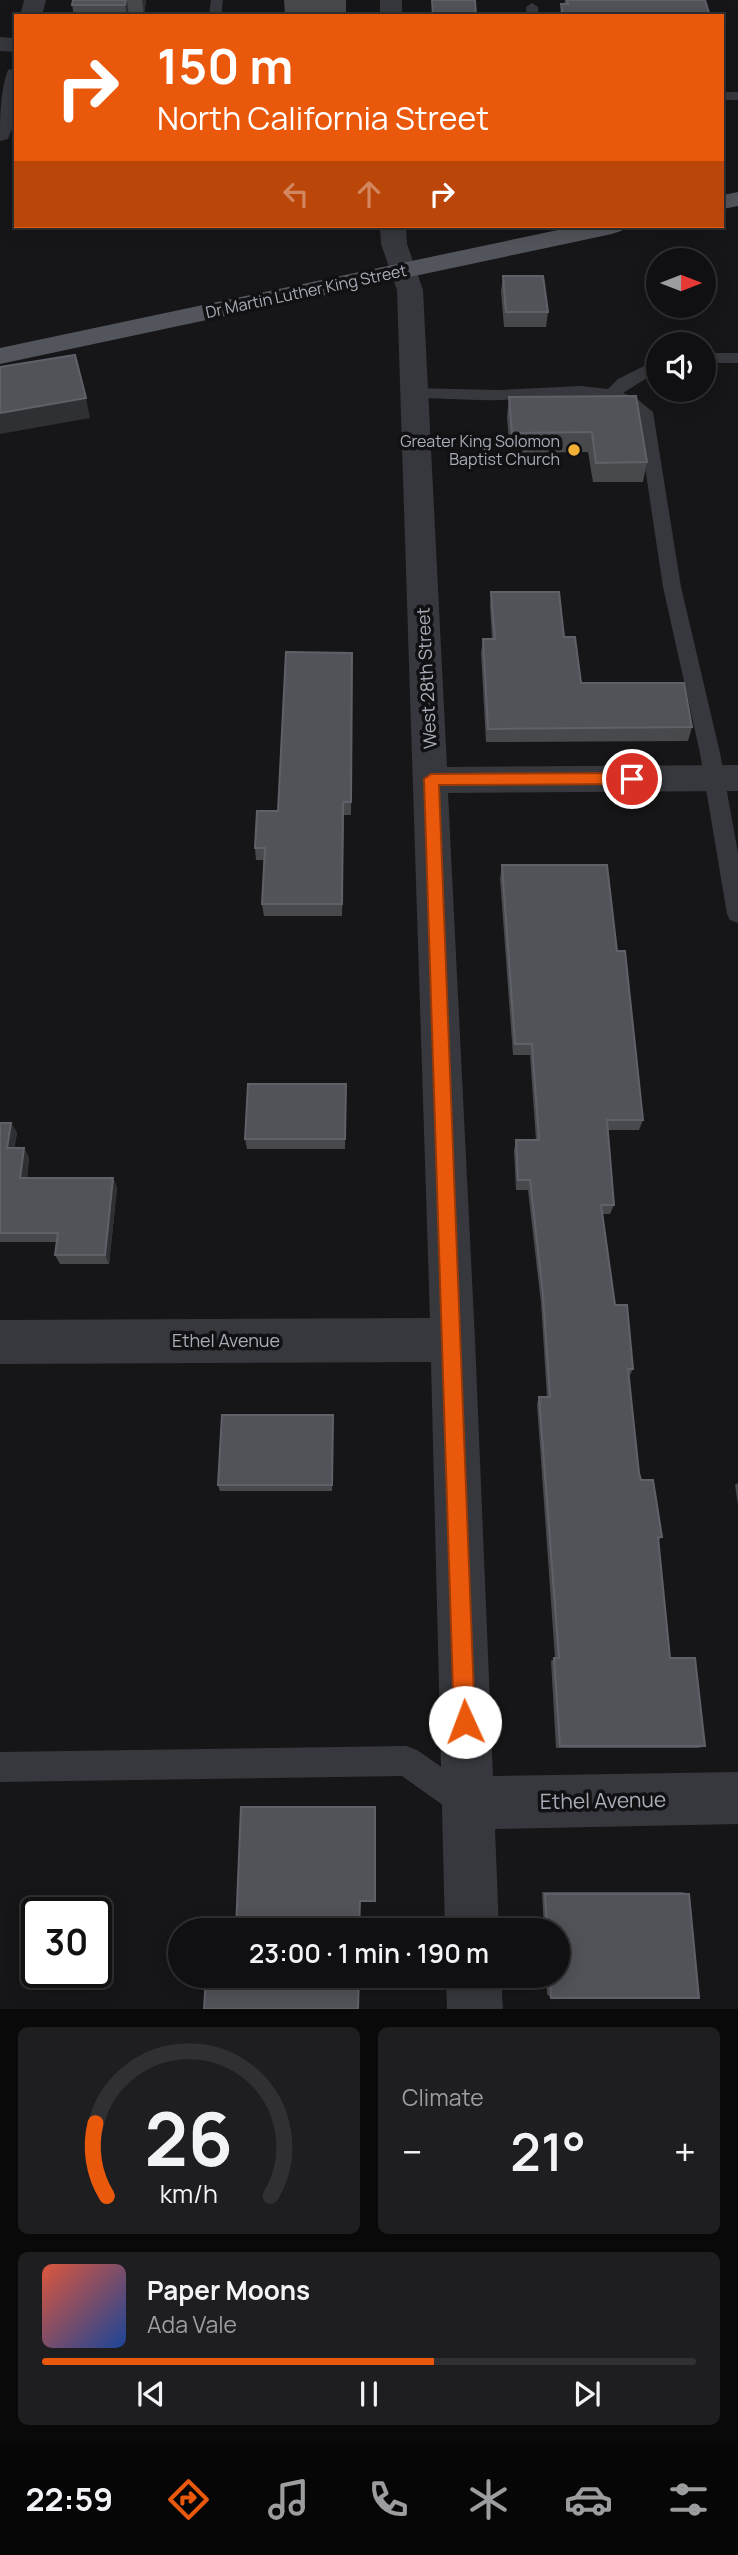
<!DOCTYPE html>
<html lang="en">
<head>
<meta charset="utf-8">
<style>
  body { margin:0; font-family:Manrope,sans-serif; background:#1e1e20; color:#f1f3f6; height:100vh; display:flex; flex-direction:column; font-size:26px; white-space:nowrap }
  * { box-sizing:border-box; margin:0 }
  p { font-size:23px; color:#9c9d9f }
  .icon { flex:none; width:38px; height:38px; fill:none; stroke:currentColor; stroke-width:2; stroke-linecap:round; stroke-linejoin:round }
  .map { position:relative; height:2009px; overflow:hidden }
  .sheet { display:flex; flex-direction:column; gap:18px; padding:18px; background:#09090a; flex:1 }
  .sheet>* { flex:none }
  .top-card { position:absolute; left:14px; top:14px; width:710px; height:214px; border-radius:0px; box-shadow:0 4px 18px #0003,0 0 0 2px #303032; background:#ea580c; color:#fff; overflow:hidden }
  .needle { width:46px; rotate:90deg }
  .tools { position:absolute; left:646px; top:248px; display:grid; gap:14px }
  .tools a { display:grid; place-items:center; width:70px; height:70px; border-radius:50%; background:#101012; box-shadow:0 4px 18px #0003,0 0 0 2px #303032; font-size:35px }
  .speed { position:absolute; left:21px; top:1897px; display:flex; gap:14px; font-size:35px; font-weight:700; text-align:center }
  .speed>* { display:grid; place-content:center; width:91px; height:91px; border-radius:50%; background:#101012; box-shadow:0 4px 18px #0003,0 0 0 2px #303032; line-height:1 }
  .speed .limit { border:4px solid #111; border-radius:10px; background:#fff; color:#111 }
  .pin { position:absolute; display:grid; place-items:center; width:60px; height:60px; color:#fff; margin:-30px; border:4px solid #fff; border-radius:50%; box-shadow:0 2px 7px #0007 }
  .me { position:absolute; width:77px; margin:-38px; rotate:358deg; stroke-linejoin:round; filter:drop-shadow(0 0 5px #0008) }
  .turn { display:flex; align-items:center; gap:24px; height:147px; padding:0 28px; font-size:32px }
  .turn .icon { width:91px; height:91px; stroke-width:2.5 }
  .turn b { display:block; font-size:49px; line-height:60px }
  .lanes { display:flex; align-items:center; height:66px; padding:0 28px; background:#0003; justify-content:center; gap:35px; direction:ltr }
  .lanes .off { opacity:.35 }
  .big { font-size:52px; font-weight:600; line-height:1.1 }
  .sheet .tile { flex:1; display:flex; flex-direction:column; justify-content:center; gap:10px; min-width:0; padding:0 24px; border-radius:10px; background:#1e1e20 }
  .sheet .dial { align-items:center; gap:0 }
  .dial svg { height:182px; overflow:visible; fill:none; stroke:#303032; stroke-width:7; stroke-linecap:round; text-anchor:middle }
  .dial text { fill:#f1f3f6; stroke:none }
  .song { display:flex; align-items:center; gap:21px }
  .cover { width:84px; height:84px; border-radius:10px; background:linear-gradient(135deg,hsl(10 70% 55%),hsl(220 70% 35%)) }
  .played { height:7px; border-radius:4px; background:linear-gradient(90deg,#ea580c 60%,#303032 60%) }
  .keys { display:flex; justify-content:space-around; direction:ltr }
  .heat { display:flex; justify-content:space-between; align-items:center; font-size:38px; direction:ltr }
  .sheet .tiles { flex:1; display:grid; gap:18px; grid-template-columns:1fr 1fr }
  .tile:last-child { grid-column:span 2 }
  .trip { position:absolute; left:168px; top:1918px; width:402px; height:70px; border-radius:35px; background:#101012; box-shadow:0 4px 18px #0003,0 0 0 2px #303032; font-weight:600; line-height:70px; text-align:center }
  .tab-bar { display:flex; height:112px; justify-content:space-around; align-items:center; background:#060607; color:#9c9d9f }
  .tab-bar .icon { width:49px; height:49px }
  .tab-bar .selected { color:#ea580c }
  .tab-bar b { font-size:32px; color:#f1f3f6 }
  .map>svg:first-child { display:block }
</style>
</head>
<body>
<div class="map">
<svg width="738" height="2009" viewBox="0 0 738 2009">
  <rect width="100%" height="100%" fill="#161618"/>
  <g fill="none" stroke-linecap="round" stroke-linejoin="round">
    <g fill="#37383d" fill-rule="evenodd">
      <polygon points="211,0 223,0 221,16 209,16"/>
      <polygon points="532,3 538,7 539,16 527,16 526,7"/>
      <rect x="723" y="92" width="15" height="8"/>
      <rect x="704" y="353" width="34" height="10"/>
      <path d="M658,359V371L623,393L636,398L653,412L681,587L720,753L738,853V923L730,920L727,914L700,753L663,587L637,414C596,386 547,400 501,400C472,401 443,398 414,398L406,393L414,388L499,390L581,386L608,389L618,379Z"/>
      <polygon points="406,1746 417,1750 476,1791 480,1802 476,1813 465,1817 454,1813 402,1776 0,1782 0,1752"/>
    </g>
    <g fill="#37383d" fill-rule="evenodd">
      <polygon points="24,0 46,0 42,16 20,16"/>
      <rect x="380" y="0" width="22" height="16"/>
      <polygon points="0,37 16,38 16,52 0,51"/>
      <path d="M16,68V119L8,139L0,141C0,119 0,90 8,70Z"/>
      <polygon points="380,226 406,226 407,244 423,290 447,767 738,765 738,791 448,793 475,1340 493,1776 738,1772 738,1824 495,1829 499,1930 445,1930 431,1362 0,1364 0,1320 430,1318 397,290 381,244"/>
      <polygon points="446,1976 501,1976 503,2009 447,2009"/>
    </g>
    <g fill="#53555c" fill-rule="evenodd">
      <polygon points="738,192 738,206 723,209 723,195"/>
      <polygon points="577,226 625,226 621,231 612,234 0,364 0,348"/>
    </g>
  </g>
  <g fill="#47494d">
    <polygon points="73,0 146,0 144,15 129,16 74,16 72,5"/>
    <polygon points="284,0 346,0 346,14 285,14"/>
    <polygon points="565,0 705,0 710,16 560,16 561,4 564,4"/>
    <polygon points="503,276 548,312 546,327 504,327 501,291"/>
    <polygon points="636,396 647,462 643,482 593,482 588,452 510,453 507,417 509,397"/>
    <polygon points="491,592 564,637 581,683 692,727 688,741 486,742 481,653 483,639 492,639 490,606"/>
    <polygon points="352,653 351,815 344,815 342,916 264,916 262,904 265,860 256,860 255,848 278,811"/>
    <polygon points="502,865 617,951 643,1120 639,1130 608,1130 614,1205 610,1214 602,1214 615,1305 633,1369 629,1377 639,1473 662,1537 658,1541 670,1658 705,1746 699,1748 556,1748 551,1661 555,1658 537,1404 539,1397 547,1397 541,1303 528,1190 516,1190 514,1150 516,1140 536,1140 530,1055 513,1055 500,878"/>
    <polygon points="346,1084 345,1149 247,1149 245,1139"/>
    <polygon points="0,1123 11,1123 17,1133 14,1148 24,1148 29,1158 27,1178 113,1178 117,1188 109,1264 60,1264 55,1255 57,1242 0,1242"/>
    <polygon points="333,1422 332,1491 220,1491 218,1485"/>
    <polygon points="738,1483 738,1505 735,1485"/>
    <polygon points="542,1892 682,1892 689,1894 551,1998 547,1994 546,1976 558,1976 558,1930 544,1930"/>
  </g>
  <g fill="#2f3033">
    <polygon points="126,0 127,0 129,16 127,16 125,5"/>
    <polygon points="142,0 146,0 144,15"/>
    <polygon points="86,398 90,418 0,434 0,413"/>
    <polygon points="11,1123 17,1133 13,1158 7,1148"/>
    <polygon points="24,1148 29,1158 26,1188 20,1178"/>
    <polygon points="113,1178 117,1188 109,1264 105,1255"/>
  </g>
  <g fill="#525359" stroke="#5f6168" stroke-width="2">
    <polygon points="73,0 126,0 125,5 72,5"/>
    <polygon points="432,0 475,0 476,16 433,16"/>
    <polygon points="567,0 705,0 710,16 563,16 561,4 568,4"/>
    <polygon points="503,276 543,276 548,312 506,312"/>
    <polygon points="75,355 86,398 0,413 0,367"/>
    <polygon points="636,396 647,462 596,463 592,432 512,433 509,397"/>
    <polygon points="491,592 559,592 564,637 575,637 581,683 684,683 692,727 488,729 483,639 495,639"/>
    <polygon points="286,652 352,653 351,802 343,802 342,904 262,904 265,848 255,848 257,811 278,811"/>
    <polygon points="502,865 607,865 617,951 625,951 643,1120 607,1120 614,1205 601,1205 615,1305 627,1305 633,1369 628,1369 639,1473 641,1480 653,1480 662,1537 658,1537 670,1658 695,1658 705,1746 560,1746 554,1658 559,1658 539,1397 550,1397 543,1295 530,1180 518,1180 516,1140 539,1140 532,1044 515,1044"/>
    <polygon points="248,1084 346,1084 345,1139 245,1139"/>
    <polygon points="0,1123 11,1123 7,1148 24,1148 20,1178 113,1178 105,1255 55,1255 58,1233 0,1233"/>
    <polygon points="222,1415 333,1415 332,1485 218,1485"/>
    <polygon points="241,1807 375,1807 375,1901 360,1901 359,1930 236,1930"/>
    <polygon points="545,1894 689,1894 699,1998 551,1998 550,1976 558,1976 558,1930 547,1930"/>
    <polygon points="206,1976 359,1976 358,2009 204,2009"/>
  </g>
  <polygon fill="#ea580c" stroke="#983908" stroke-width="2" points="632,773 639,779 632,784 439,785 475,1722 472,1729 465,1732 458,1729 454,1722 424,779 431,774"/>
  <circle fill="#f2b134" stroke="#111113" stroke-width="2.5" cx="574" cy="450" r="7"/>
  <g text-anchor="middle" stroke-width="7" stroke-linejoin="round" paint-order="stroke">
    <g font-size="16" fill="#a8adb8" stroke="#111113">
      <text transform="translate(306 291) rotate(-12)" y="6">Dr Martin Luther King Street</text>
    </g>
    <g font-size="16" fill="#a8adb8" stroke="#111113" text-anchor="end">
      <text x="560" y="447">Greater King Solomon<tspan x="560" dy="18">Baptist Church</tspan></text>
    </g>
    <g font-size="18" fill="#a8adb8" stroke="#111113">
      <text transform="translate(427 678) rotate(-93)" y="6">West 28th Street</text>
      <text x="226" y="1347">Ethel Avenue</text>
    </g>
    <g font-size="21" fill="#a8adb8" stroke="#111113">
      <text transform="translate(603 1801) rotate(-1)" y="7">Ethel Avenue</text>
    </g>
  </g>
</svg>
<div class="tools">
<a><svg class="needle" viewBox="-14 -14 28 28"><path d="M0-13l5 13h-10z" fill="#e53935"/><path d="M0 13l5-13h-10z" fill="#9c9d9f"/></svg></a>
<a><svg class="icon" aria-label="sound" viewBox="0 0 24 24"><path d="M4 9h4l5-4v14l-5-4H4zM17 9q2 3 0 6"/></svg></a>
</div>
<div class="speed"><div class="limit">30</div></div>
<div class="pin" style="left:632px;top:779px;background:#d93025"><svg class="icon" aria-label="arrive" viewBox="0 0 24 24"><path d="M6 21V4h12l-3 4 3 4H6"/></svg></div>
<svg class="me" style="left:465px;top:1722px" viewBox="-20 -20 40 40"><circle r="19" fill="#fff"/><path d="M0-13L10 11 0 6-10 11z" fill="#ea580c"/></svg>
<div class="trip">23:00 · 1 min · 190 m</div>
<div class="top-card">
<div class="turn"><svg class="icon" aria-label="right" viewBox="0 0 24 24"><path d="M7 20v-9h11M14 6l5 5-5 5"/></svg><div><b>150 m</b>North California Street</div></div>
<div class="lanes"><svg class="icon off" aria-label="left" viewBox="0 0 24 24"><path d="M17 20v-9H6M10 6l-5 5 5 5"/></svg><svg class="icon off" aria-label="ahead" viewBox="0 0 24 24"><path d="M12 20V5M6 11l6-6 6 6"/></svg><svg class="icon" aria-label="right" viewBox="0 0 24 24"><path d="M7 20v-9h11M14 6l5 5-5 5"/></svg></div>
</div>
</div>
<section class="sheet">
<div class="tiles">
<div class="tile dial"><svg viewBox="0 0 100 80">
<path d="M14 69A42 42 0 1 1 86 69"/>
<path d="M14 69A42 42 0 0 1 9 37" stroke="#ea580c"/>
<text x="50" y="56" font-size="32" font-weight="700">26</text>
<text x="50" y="72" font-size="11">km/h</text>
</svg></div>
<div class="tile"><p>Climate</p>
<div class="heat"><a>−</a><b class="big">21°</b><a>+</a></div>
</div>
<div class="tile">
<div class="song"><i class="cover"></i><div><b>Paper Moons</b><p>Ada Vale</p></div></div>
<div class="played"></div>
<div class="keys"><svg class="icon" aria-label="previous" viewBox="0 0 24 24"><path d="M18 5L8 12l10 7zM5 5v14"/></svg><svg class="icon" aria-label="pause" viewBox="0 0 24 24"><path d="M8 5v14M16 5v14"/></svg><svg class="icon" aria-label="next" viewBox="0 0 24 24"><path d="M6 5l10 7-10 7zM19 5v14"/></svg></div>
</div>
</div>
</section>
<nav class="tab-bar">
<b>22:59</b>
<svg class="icon selected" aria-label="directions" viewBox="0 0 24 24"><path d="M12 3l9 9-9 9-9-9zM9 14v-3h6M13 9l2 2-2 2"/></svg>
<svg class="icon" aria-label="music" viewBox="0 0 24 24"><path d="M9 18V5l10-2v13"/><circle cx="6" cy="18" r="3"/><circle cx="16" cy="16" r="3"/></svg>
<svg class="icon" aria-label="phone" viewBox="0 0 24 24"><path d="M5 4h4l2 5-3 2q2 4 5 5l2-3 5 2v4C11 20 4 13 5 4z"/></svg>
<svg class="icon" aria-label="climate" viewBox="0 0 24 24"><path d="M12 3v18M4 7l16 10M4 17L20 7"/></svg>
<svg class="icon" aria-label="car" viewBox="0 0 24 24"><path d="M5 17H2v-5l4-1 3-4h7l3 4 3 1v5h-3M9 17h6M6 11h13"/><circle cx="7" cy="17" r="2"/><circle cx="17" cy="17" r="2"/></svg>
<svg class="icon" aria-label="filters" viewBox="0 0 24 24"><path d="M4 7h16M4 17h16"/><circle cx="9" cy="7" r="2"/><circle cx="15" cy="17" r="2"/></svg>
</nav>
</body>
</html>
